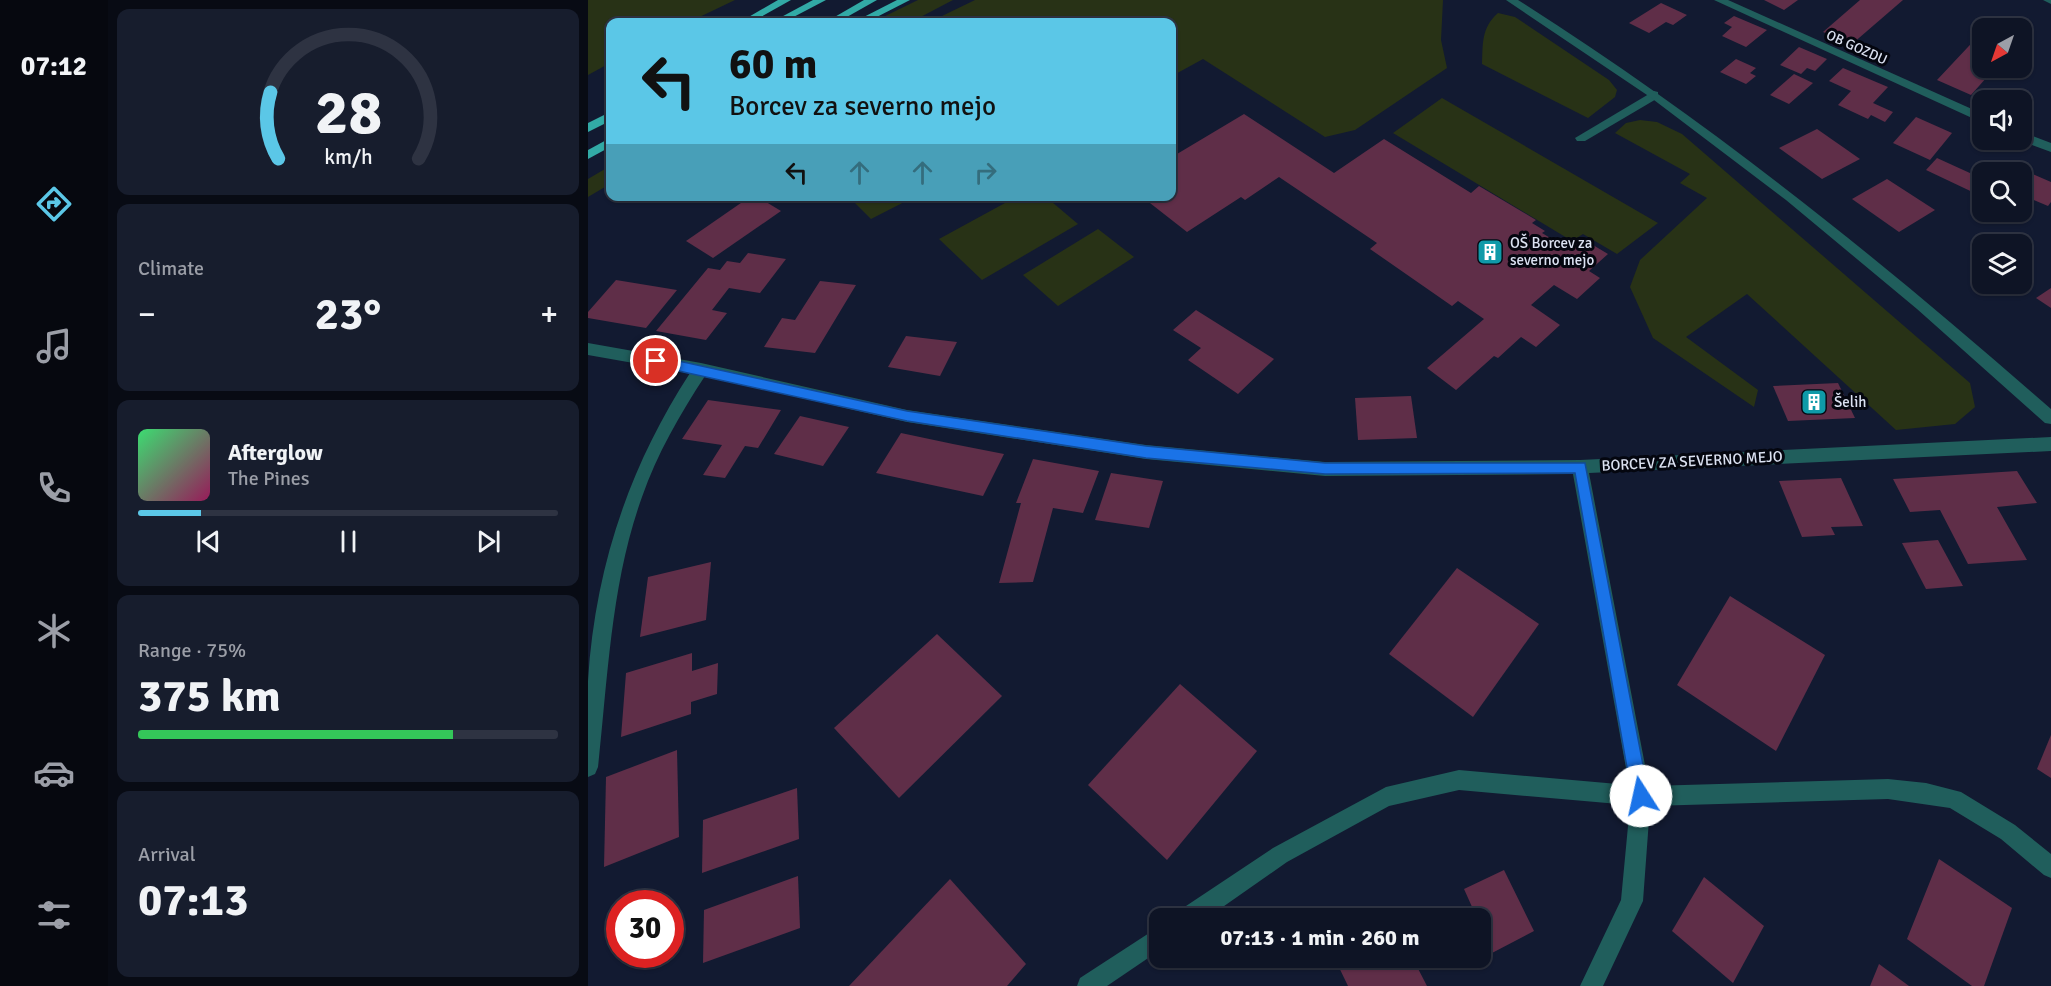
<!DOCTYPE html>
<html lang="en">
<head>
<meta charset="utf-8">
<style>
  body { margin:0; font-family:Signika,sans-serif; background:#171d2d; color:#f1f3f6; height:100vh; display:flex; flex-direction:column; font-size:22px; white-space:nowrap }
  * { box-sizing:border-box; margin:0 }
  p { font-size:20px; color:#9b9ea7 }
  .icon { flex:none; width:33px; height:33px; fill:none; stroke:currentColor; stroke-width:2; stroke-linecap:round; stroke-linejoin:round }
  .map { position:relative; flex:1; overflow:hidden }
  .sheet { display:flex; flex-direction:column; gap:9px; padding:9px; background:#080b14; width:480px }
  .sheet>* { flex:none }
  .banner { position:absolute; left:18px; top:18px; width:570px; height:183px; border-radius:12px; box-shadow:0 2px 4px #0004,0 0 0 2px #2e3342; background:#5bc7e7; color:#111; overflow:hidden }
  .needle { width:39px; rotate:220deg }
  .fabs { position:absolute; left:1384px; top:18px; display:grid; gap:12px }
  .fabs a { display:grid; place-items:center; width:60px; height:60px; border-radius:12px; background:#0e1425; box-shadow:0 2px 4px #0004,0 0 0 2px #2e3342; font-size:30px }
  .speed { position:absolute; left:18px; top:890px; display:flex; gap:12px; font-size:30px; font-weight:700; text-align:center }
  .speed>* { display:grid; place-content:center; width:78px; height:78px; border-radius:50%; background:#0e1425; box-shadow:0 2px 4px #0004,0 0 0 2px #2e3342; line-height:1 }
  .speed .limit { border:9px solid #d22; background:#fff; color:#111 }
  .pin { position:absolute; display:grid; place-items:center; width:51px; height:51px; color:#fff; margin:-26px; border:3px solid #fff; border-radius:50%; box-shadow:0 2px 6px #0007 }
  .me { position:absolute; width:66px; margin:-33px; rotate:350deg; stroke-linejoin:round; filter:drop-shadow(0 0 4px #0008) }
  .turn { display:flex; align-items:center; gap:21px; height:126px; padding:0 24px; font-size:27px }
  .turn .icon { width:78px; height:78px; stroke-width:2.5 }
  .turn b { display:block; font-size:42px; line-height:51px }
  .lanes { display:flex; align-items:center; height:57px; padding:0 24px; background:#0003; justify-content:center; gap:30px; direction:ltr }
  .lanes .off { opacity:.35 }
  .big { font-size:45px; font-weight:800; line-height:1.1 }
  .sheet .tile { flex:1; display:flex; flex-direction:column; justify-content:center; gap:9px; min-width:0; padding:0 21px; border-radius:12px; background:#171d2d }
  .sheet .dial { align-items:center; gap:0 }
  .dial svg { height:156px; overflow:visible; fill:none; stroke:#2e3342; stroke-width:7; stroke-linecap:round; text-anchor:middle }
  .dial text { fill:#f1f3f6; stroke:none }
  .song { display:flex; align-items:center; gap:18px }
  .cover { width:72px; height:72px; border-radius:9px; background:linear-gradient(135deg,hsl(140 70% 55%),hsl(330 70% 35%)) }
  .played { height:6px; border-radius:3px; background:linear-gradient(90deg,#5bc7e7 15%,#2e3342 15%) }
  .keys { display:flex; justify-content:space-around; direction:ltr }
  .heat { display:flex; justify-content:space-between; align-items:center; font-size:33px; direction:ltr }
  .charge { height:9px; border-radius:4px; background:linear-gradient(90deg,#34c759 75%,#2e3342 0) }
  .trip { position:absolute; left:561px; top:908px; width:342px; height:60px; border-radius:12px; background:#0e1425; box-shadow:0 2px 4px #0004,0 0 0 2px #2e3342; font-weight:800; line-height:60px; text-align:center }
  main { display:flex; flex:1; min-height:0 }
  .dock { display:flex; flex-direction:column; width:108px; justify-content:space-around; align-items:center; background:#06080f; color:#9b9ea7 }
  .dock .icon { width:42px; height:42px }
  .dock .on { color:#5bc7e7 }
  .dock b { font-size:27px; color:#f1f3f6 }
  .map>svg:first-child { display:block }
</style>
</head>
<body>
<main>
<nav class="dock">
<b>07:12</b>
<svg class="icon on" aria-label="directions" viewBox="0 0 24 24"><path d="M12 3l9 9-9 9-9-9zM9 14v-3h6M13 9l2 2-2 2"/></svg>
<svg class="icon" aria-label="music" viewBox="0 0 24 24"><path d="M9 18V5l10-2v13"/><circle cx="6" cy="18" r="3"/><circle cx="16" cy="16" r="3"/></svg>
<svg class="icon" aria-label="phone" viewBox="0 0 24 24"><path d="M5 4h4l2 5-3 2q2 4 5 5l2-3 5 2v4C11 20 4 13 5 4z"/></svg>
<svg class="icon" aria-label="climate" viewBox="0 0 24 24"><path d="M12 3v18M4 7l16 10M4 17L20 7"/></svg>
<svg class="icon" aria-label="car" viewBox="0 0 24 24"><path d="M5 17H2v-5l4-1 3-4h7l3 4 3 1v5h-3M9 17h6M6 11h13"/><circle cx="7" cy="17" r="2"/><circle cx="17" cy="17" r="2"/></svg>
<svg class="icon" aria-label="filters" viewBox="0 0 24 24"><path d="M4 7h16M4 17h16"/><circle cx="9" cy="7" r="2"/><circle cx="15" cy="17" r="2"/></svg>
</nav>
<section class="sheet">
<div class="tile dial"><svg viewBox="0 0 100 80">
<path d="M14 69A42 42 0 1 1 86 69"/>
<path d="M14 69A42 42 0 0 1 10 35" stroke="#5bc7e7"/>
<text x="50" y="56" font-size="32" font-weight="700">28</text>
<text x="50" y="72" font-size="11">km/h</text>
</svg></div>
<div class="tile"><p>Climate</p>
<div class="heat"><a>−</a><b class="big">23°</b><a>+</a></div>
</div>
<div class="tile">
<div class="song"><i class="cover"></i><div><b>Afterglow</b><p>The Pines</p></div></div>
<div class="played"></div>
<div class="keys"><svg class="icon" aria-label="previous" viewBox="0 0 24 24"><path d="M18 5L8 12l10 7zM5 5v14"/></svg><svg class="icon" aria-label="pause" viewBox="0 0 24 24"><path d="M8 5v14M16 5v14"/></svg><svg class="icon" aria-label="next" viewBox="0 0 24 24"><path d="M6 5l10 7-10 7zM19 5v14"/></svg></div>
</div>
<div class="tile"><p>Range · 75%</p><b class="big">375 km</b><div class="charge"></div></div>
<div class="tile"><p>Arrival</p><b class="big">07:13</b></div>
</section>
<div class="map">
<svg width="1463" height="986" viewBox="0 0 1463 986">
  <rect width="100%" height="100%" fill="#121a31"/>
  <g fill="#283216">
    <polygon points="0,0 147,0 101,22 22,22 22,63 0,75"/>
    <polygon points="330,0 365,0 323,22 285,22"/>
    <polygon points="387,0 855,0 853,40 859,68 767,130 737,137 615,59 584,76 584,22 363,22 354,16"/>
    <path d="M910,13L927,17L1021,80L1029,90L1027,97L1000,118L894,64C895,44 893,28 910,13Z"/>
    <polygon points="854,98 1070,223 1029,254 995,234 984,241 805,133"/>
    <polygon points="1052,120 1069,122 1094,134 1382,383 1387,407 1367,424 1308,430 1159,294 1098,337 1170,390 1166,407 1065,338 1042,287 1052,260 1119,198 1092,183 1102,174 1027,133 1038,123"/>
    <polygon points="22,166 22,184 0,197 0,179"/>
    <polygon points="261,197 326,197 283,219"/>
    <polygon points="428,197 458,197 490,224 394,280 351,239"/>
    <polygon points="510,229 546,257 470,306 435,275"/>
  </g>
  <g fill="#5f2e48">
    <polygon points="1176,0 1210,0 1196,10"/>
    <polygon points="1272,0 1315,0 1264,44 1235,32"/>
    <polygon points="1073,3 1099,15 1085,25 1078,22 1061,33 1041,23"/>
    <polygon points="1146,16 1179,30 1158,47 1134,36 1144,27 1136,23"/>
    <polygon points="1406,19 1431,28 1397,28"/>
    <polygon points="1395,31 1395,68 1407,68 1383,95 1349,80"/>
    <polygon points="1211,47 1239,59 1227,71 1219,68 1213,74 1192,65"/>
    <polygon points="1148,59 1168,68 1162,73 1168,76 1158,84 1132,72"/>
    <polygon points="1255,68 1300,87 1285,103 1305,112 1297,122 1283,115 1280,119 1250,105 1263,91 1241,81"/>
    <polygon points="1206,74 1225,83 1201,104 1182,95"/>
    <polygon points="656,114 746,173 796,139 883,193 891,186 948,220 944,223 957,231 954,233 982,250 995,239 1020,254 1001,271 1012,278 989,299 966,285 943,305 972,325 948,347 933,337 910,358 906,356 868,390 839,368 896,319 870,301 864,306 782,249 789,243 691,177 657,200 653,197 599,232 553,196 584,196 584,157"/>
    <polygon points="1328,117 1364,133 1342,160 1305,143"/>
    <polygon points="1229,129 1272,159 1234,179 1191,148"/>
    <polygon points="1349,158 1395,179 1395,197 1338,170"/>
    <polygon points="1422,164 1463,182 1463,202 1460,206 1434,195 1434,172 1415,172"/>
    <polygon points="1299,179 1347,210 1311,232 1264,199"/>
    <polygon points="163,196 168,196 193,211 125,258 98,241"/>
    <polygon points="160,253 198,259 172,293 141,288 124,310 139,313 118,340 68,331 120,268 132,270 139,261 152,263"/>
    <polygon points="28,280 89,290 58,328 0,318 0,312"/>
    <polygon points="232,281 268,285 227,353 176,347 194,318 207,320"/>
    <polygon points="1463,288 1463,308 1448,298"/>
    <polygon points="608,310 686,359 650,394 600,360 613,348 585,330"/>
    <polygon points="318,336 369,342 352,376 300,367"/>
    <polygon points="1250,383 1267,418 1200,421 1185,386"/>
    <polygon points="823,396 829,438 770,440 767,398"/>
    <polygon points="120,400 193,410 170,448 157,446 137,478 115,475 134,445 94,439"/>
    <polygon points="212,416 261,427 235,466 186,454"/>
    <polygon points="313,433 365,444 416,454 395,496 288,473"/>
    <polygon points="445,459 511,471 495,513 465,508 445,582 411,583 433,503 428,503"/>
    <polygon points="1429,471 1449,503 1409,507 1439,560 1380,564 1352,510 1322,512 1305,479"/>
    <polygon points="523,473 575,481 561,528 507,520"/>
    <polygon points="1253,478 1275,526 1243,527 1247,535 1214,537 1191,481"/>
    <polygon points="1350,540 1375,586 1338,589 1314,543"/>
    <polygon points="123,562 118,620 52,637 60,577"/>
    <polygon points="869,568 951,624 885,717 801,654"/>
    <polygon points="1142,596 1237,655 1188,751 1089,685"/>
    <polygon points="349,634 414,696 311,798 246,728"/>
    <polygon points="104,653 104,671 130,663 129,694 103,702 103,714 33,737 38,673"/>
    <polygon points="592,684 669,751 579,860 500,785"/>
    <polygon points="1463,735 1463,778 1449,769"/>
    <polygon points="89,750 91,837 16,867 18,777"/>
    <polygon points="209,788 211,839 114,873 115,820"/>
    <polygon points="1351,859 1424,908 1396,986 1384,986 1319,939"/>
    <polygon points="916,870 946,931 904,953 892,926 892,918 889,918 876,889"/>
    <polygon points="210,876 212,928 115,963 116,910"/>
    <polygon points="1116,877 1176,926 1145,983 1084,931"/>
    <polygon points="362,879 438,964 419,986 261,986"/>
    <polygon points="746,957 796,957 799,964 810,957 824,957 839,986 760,986"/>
    <polygon points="1291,964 1321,986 1282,986"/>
  </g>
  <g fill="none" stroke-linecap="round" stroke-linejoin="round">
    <polygon fill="#205e5c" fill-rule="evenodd" points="1066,91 1070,92 1070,98 997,141 989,141 987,138"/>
    <g fill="#205e5c" fill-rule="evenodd">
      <polygon points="1126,0 1140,0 1395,114 1395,123"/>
      <polygon points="1455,0 1463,0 1463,4"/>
      <polygon points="1434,132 1463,143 1463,152 1431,140 1434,140"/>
      <path d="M0,343L113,363L319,410L558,445L737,462L992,460L1463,437V451L1001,473L1061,786L1300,779L1338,783L1373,792L1427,825L1463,854V878L1456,875L1413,839L1362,808L1300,799L1062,806L1055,901L1015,986H992L1033,900L1042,805L871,790L801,806L699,862L619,918H589L592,910L685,848L798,787L871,770L1041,785L985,474L737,476L558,459L319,422L117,376C92,414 69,454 54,497C23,583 20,677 10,767L7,774L0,777C0,745 0,713 0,681C7,568 41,467 102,373L0,355Z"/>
      <polygon points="572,926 572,950 519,986 489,986 492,978"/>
    </g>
    <path fill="#205e5c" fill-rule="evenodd" d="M918,0H930C1121,121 1293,260 1463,409V424L1457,423L1329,309L1198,200L1062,97Z"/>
    <g fill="#32aaa6" fill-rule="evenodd">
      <polygon points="190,0 203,0 164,22 152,22"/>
      <polygon points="225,0 238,0 196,22 184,22"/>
      <polygon points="276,0 289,0 250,22 238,22"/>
      <polygon points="309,0 322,0 279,22 266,22"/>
      <polygon points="22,112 22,121 0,132 0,123"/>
      <polygon points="22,138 22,147 0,159 0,150"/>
    </g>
  </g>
  <polygon fill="#1a73e8" stroke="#114b97" stroke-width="1.5" points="68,356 319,411 558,446 737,463 997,463 1061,796 1059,802 1053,805 1047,802 1044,796 987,473 737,474 558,458 319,421 68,366 62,361"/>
  <defs>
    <g id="building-square" transform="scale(1.35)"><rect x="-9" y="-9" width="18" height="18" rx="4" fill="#0f9aa8" stroke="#04060f"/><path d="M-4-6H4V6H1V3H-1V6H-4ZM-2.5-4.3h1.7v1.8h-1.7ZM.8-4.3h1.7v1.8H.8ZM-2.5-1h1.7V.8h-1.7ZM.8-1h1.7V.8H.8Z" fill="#fff"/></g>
  </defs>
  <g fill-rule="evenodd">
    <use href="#building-square" x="902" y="252"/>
    <use href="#building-square" x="1226" y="402"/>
  </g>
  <g text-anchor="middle" stroke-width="6" stroke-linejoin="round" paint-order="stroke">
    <g font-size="14" fill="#dce2f2" stroke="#04060f">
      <text transform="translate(1269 47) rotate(24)" y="5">OB GOZDU</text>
    </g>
    <g font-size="15" fill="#dce2f2" stroke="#04060f" text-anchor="start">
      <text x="922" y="248">OŠ Borcev za<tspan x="922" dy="17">severno mejo</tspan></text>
      <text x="1246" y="407">Šelih</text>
    </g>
    <g font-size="15" fill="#dce2f2" stroke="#04060f">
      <text transform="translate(1104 461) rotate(-3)" y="5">BORCEV ZA SEVERNO MEJO</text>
    </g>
  </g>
</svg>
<div class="fabs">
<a><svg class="needle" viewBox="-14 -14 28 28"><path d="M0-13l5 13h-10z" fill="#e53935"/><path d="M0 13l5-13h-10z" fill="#9b9ea7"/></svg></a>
<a><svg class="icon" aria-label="sound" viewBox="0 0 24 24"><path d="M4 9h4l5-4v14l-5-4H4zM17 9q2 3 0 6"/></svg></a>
<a><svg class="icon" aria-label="search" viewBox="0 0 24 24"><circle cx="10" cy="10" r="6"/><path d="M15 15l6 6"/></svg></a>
<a><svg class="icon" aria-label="layers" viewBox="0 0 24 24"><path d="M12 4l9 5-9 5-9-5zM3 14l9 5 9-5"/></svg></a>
</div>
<div class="speed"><div class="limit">30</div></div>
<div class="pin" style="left:68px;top:361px;background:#d93025"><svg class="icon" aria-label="arrive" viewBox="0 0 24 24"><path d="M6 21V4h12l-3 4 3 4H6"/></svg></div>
<svg class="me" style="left:1053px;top:796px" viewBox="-20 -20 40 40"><circle r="19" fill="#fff"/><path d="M0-13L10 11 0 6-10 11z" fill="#1a73e8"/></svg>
<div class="trip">07:13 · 1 min · 260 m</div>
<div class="banner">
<div class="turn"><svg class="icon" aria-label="left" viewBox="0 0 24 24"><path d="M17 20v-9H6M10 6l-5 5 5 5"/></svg><div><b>60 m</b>Borcev za severno mejo</div></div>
<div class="lanes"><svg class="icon" aria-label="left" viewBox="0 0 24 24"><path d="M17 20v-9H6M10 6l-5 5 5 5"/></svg><svg class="icon off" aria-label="ahead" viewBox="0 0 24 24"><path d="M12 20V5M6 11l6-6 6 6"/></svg><svg class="icon off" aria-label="ahead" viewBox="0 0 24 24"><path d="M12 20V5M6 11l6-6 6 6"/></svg><svg class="icon off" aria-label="right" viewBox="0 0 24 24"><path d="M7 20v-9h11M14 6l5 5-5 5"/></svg></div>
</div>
</div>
</main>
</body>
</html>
